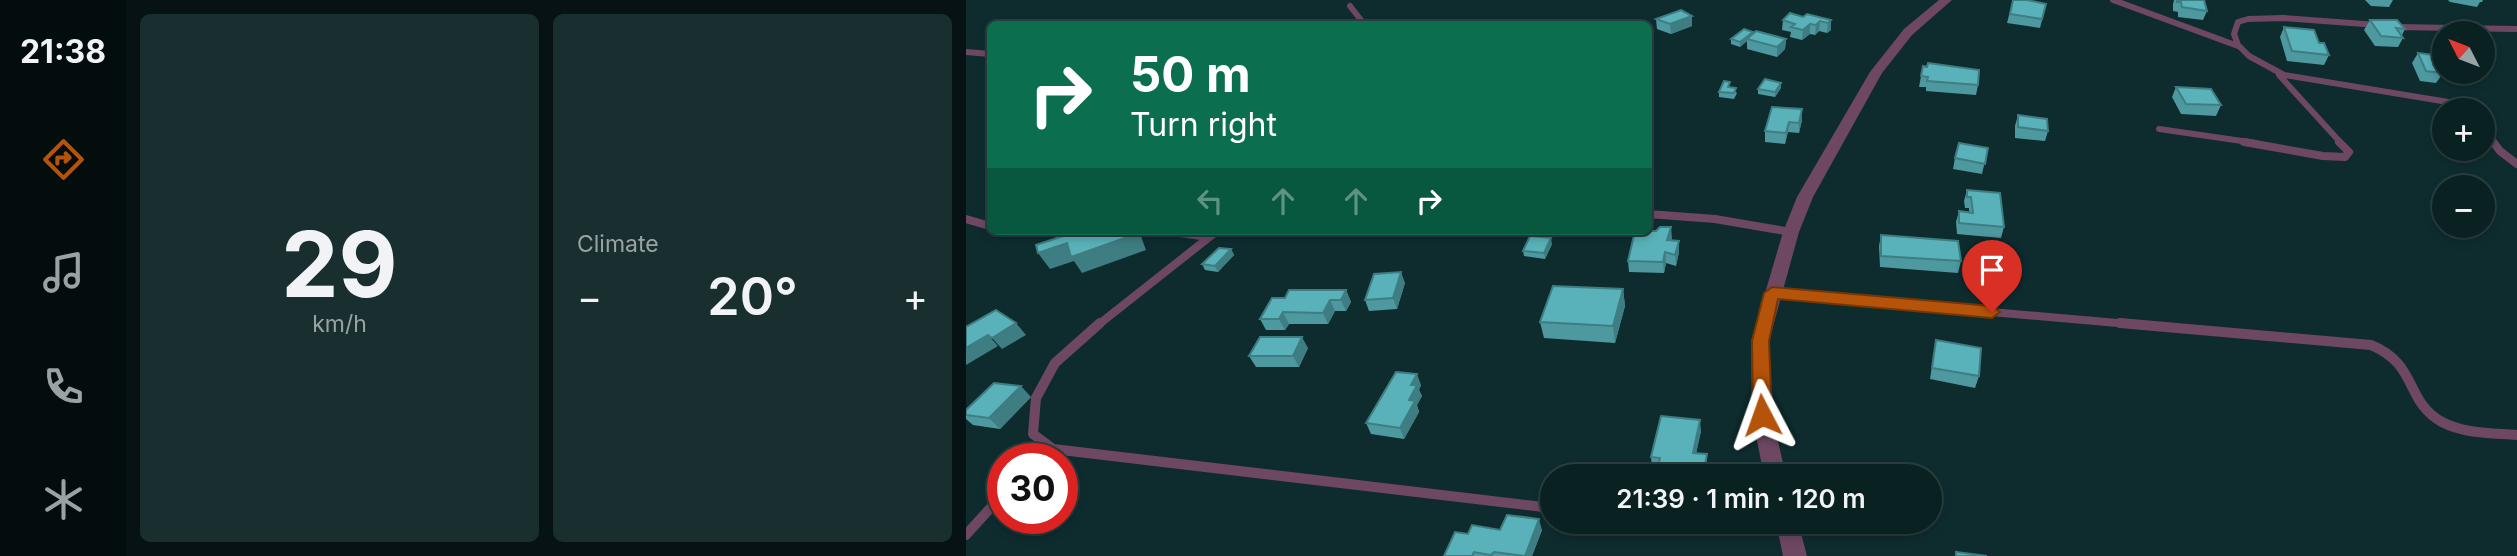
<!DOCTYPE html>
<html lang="en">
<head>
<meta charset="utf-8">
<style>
  body { margin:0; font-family:Inter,sans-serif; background:#182e2f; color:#f1f3f6; height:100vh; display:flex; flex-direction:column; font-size:26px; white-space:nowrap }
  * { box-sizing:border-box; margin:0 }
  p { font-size:23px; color:#99a3a5 }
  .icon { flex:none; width:38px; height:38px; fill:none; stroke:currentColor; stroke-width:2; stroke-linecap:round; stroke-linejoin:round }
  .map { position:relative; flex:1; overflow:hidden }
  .panel { display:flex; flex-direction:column; gap:14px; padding:14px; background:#061213; width:840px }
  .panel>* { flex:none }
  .guide { position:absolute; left:21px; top:21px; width:665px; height:214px; border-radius:10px; box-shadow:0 4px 10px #0003,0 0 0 2px #2a3e40; background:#0b6e4f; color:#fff; overflow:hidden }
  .needle { width:46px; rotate:312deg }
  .fabs { position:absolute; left:1466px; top:21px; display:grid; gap:14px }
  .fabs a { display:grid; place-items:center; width:63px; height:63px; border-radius:50%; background:#0a2122; box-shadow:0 4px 10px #0003,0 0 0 2px #2a3e40; font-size:35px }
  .speed { position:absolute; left:21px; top:443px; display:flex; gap:14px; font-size:35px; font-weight:700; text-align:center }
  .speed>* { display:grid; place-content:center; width:91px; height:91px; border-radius:50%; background:#0a2122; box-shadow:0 4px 10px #0003,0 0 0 2px #2a3e40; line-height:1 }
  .speed .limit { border:10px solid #d22; background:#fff; color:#111 }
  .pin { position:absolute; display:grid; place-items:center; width:60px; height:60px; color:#fff; margin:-72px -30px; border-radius:50% 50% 50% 0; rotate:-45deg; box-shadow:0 0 7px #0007 }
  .pin .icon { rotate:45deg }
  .me { position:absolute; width:77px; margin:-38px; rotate:356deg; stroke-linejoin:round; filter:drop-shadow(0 0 5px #0008) }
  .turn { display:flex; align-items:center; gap:24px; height:147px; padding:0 28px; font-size:32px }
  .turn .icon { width:91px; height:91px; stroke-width:2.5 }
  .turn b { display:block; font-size:49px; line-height:60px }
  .lanes { display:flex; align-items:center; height:66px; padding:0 28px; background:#0003; justify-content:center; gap:35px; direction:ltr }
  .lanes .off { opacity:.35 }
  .big { font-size:52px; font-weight:600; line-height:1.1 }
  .panel .tile { flex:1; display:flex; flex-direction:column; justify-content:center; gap:10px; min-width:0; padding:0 24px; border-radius:10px; background:#182e2f }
  .panel .dial { align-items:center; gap:0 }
  .dial b { font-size:91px; line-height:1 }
  .heat { display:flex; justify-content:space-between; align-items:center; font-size:38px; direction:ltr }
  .panel .tiles { flex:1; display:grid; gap:14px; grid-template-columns:repeat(2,1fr) }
  .trip { position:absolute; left:574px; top:464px; width:402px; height:70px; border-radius:35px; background:#0a2122; box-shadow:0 4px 10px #0003,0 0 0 2px #2a3e40; font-weight:600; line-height:70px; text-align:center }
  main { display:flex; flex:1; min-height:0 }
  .dock { display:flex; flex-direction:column; width:126px; justify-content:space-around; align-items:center; background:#040d0e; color:#99a3a5 }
  .dock .icon { width:49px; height:49px }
  .dock .on { color:#b45309 }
  .dock b { font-size:32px; color:#f1f3f6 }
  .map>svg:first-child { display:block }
</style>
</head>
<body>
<main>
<nav class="dock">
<b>21:38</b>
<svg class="icon on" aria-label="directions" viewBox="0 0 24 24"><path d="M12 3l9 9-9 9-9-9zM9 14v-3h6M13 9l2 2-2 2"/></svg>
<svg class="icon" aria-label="music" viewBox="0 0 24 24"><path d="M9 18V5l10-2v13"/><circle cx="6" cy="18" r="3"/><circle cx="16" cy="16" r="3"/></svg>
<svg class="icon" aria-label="phone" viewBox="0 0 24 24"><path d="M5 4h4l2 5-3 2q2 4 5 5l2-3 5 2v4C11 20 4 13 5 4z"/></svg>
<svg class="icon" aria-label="climate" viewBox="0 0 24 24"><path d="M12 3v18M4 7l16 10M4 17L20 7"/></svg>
</nav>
<section class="panel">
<div class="tiles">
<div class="tile dial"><b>29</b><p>km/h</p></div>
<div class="tile"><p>Climate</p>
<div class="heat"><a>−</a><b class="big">20°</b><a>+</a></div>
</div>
</div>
</section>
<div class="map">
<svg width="1551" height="556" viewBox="0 0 1551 556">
  <rect width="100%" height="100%" fill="#0e2c2e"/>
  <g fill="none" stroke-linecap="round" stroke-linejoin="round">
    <g stroke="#6e4863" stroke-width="6">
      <polyline points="1147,0 1272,46"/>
      <polyline points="384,6 398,24"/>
      <polyline points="1412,25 1317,18 1282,19 1272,22 1268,34 1272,45 1283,56 1318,75 1488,103 1507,110"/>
      <polyline points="1429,27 1551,29"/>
      <polyline points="0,52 24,54"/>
      <polyline points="1313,75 1375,143"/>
      <polyline points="1517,127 1529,143"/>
      <polyline points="1193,129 1290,143"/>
    </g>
    <g stroke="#6e4863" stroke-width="8">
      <polyline points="1278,142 1357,156 1379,157 1383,152 1373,142"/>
      <polyline points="1527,142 1534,151 1551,164"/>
      <polyline points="682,214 749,219 825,232"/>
      <polyline points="0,219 24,226"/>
      <polyline points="201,231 242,237"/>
      <polyline points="806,293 1174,325"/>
      <polyline points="132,325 251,231"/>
    </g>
    <g stroke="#6e4863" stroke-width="10">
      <polyline points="134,323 89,363 70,398 67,434 87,449 586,508"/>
      <path d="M1154,323L1405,345C1452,364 1439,402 1476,422C1499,434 1527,433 1551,435"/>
      <polyline points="67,458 80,444"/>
      <polyline points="762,522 792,522"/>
      <polyline points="0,535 37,494"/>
    </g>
    <g fill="#6e4863" fill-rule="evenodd">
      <polygon points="973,0 986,0 946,35 916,73 847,197 833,232 803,341 806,415 820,476 798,476 786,415 785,341 817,232 831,197 904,72 938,29"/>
      <polygon points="810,522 832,522 841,556 817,556"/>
    </g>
  </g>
  <g fill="#4d999f">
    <polygon points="1047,0 1080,4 1074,28 1041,23"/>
    <polygon points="1208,0 1238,0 1241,11 1237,20 1212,17 1212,12 1207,11 1207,4"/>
    <polygon points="1399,0 1427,0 1423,7 1405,6"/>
    <polygon points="1482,0 1517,0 1516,2 1514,2 1511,7 1484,2"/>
    <polygon points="837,17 865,20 865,30 861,33 853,31 849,35 844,34 836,40 824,37 825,32 816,30 817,20"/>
    <polygon points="690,19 726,26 705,34 691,29"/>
    <polygon points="1404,20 1439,29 1436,35 1437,38 1432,47 1409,46 1398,30"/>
    <polygon points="1318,27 1353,43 1363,55 1358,65 1321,61 1314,37"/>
    <polygon points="787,35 820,39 819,49 811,57 781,49 781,41 774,47 765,44 765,39"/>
    <polygon points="1452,53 1477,73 1470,83 1454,81 1446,63"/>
    <polygon points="957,66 1012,85 1010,95 960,91 960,87 953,87"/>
    <polygon points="764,87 771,93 768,99 753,97 753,92"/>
    <polygon points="1210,87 1255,105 1250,116 1215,114 1206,97"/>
    <polygon points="815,88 809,97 792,94 792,89"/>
    <polygon points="806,107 836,120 833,133 822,132 819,144 799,142 799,131"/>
    <polygon points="1052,115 1082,131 1079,141 1049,138 1049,126"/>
    <polygon points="1022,148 1016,174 987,169 989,158"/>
    <polygon points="1001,190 1038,227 1035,238 991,234 990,222 993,211 1003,212 1003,208 999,208 998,201"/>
    <polygon points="915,235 995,261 992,273 914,267 913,246"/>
    <polygon points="706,238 705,241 713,241 713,252 710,266 700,263 698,273 663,272 662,261"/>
    <polygon points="586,244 579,259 558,256 557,251"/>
    <polygon points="265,249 268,255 252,272 239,270 236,264"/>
    <polygon points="439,283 431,309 403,311 399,300"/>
    <polygon points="657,289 659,306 649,343 578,338 574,322"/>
    <polygon points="380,290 385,302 380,311 369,311 362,324 323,324 319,330 300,330 294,319 319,298"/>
    <polygon points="970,340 1013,376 1009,388 964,379"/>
    <polygon points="342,348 333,367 290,367 283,356"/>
    <polygon points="455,385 453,390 456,396 451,405 453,412 438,439 405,434 400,423"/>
    <polygon points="65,397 34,429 7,425 0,419 0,410"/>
    <polygon points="735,431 730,453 741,454 741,465 739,476 690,476 691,468 686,468 685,457"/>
    <polygon points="534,530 576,530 566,556 478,556"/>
  </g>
  <g fill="#3e7d82">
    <polygon points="726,16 726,26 705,34 704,24"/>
    <polygon points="865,20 865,30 861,33 862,23"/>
    <polygon points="854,21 853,31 849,35 850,25"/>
    <polygon points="844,24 844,34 836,40 837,30"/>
    <polygon points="787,32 787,37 781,39 781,41 774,47 774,42"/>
    <polygon points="820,39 819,49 811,57 811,47"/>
    <polygon points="815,83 815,88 809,97 809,92"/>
    <polygon points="836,109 836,120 833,133 833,123"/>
    <polygon points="823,122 822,132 819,144 820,133"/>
    <polygon points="705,227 706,238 702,252 701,240"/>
    <polygon points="169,231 173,231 180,250 116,273 108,261 84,269 72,253 101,243"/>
    <polygon points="585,238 586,244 579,259 578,253"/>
    <polygon points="713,241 713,252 710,266 709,255"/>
    <polygon points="265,249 268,255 252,272 249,266"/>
    <polygon points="699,252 700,263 698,273 697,262"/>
    <polygon points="435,272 439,283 431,309 427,298"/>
    <polygon points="657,289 659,306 649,343 647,326"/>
    <polygon points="380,290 385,302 380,311 375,300"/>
    <polygon points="364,300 369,311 362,324 357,313"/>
    <polygon points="317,312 323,324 319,330 313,319"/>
    <polygon points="50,323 60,335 36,349 26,338"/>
    <polygon points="22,335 32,346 0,365 0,348"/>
    <polygon points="336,337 342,348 333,367 327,356"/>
    <polygon points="451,374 455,385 453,390 456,396 451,405 453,412 438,439 434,428 443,400 445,385"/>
    <polygon points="55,386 65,397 34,429 23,418"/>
    <polygon points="734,420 735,431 728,464 727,453"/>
    <polygon points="741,454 741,465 739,476 737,476"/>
    <polygon points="573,519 576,530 566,556 559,556"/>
  </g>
  <g fill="#59b2b9" stroke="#3e7d82" stroke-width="2">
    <polygon points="1047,0 1061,0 1080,4 1076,19 1044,14"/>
    <polygon points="1211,0 1238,0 1241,11 1216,7 1215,2 1211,2"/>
    <polygon points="715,10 726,16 704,24 690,19"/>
    <polygon points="824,13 837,17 841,14 865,20 862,23 854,21 850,25 844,24 837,30 825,27 829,24 817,20"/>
    <polygon points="1404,20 1431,20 1439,29 1430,28 1437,38 1415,36"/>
    <polygon points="1318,27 1348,30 1353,43 1358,43 1363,55 1326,51"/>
    <polygon points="778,29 787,32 774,42 765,39"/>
    <polygon points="790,31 820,39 811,47 781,39"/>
    <polygon points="1452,53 1467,55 1477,73 1460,71"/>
    <polygon points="962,63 1013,70 1012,85 961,81 962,77 955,76 957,66 961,67"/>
    <polygon points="799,79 815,83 809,92 792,89"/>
    <polygon points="758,81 764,82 762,87 770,88 768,93 753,92"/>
    <polygon points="1210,87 1245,89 1255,105 1220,104"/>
    <polygon points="806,107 836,109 833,123 823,122 820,133 799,131"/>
    <polygon points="1052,115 1081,119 1082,131 1052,127"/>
    <polygon points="993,143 1022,148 1019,164 989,158"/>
    <polygon points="1001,190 1034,193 1038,227 993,223 993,211 1007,213 1005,197 1001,197"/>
    <polygon points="694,227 705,227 701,240 713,241 709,255 699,252 697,262 662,261 669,231 690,231"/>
    <polygon points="112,231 169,231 170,234 105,257 101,243 72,253 70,245"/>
    <polygon points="915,235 992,241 995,261 915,256"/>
    <polygon points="564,236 585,238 578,253 557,251"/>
    <polygon points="253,248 265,249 249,266 236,264"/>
    <polygon points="435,272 427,298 399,300 408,274"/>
    <polygon points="587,286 657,289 647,326 574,322"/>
    <polygon points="323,290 380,290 375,300 364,300 357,313 317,312 313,319 294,319 306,298 319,298"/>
    <polygon points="30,310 50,323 26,338 22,335 0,348 0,327"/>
    <polygon points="294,337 336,337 327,356 283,356"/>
    <polygon points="970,340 1015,348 1013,376 966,368"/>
    <polygon points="430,372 451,374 445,385 451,385 443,400 449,401 434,428 400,423"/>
    <polygon points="28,383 55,386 23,418 0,415 0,410"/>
    <polygon points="695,416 734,420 727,453 741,454 737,476 709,476 690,474 694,458 685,457"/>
    <polygon points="541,515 573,519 559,556 528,552 525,555 508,552 506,556 478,556 489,532 502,534 506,525 534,530"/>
    <polygon points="990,552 1021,556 990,556"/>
  </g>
  <polygon fill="#b45309" stroke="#753606" stroke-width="2" points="806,287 1026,306 1034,312 1026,318 812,299 803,341 806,415 803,420 796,423 790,420 787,415 786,341 798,293"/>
</svg>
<div class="fabs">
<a><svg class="needle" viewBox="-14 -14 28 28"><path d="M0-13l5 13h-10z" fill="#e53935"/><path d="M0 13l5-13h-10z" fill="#99a3a5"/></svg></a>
<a>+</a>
<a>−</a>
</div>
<div class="speed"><div class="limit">30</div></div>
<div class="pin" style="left:1026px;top:312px;background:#d93025"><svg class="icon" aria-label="arrive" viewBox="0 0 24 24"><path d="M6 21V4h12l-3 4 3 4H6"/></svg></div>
<svg class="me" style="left:796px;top:415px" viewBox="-20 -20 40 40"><path d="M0-17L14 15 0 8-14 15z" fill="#b45309" stroke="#fff" stroke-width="4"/></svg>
<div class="trip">21:39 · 1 min · 120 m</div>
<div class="guide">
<div class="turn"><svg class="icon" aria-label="right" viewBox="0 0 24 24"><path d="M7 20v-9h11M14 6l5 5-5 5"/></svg><div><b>50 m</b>Turn right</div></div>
<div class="lanes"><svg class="icon off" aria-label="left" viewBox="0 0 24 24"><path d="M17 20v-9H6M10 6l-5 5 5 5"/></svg><svg class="icon off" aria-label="ahead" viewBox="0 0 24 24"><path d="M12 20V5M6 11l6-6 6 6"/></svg><svg class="icon off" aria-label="ahead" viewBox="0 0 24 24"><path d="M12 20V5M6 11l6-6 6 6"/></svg><svg class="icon" aria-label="right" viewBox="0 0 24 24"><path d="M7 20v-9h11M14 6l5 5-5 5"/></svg></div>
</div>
</div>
</main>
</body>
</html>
